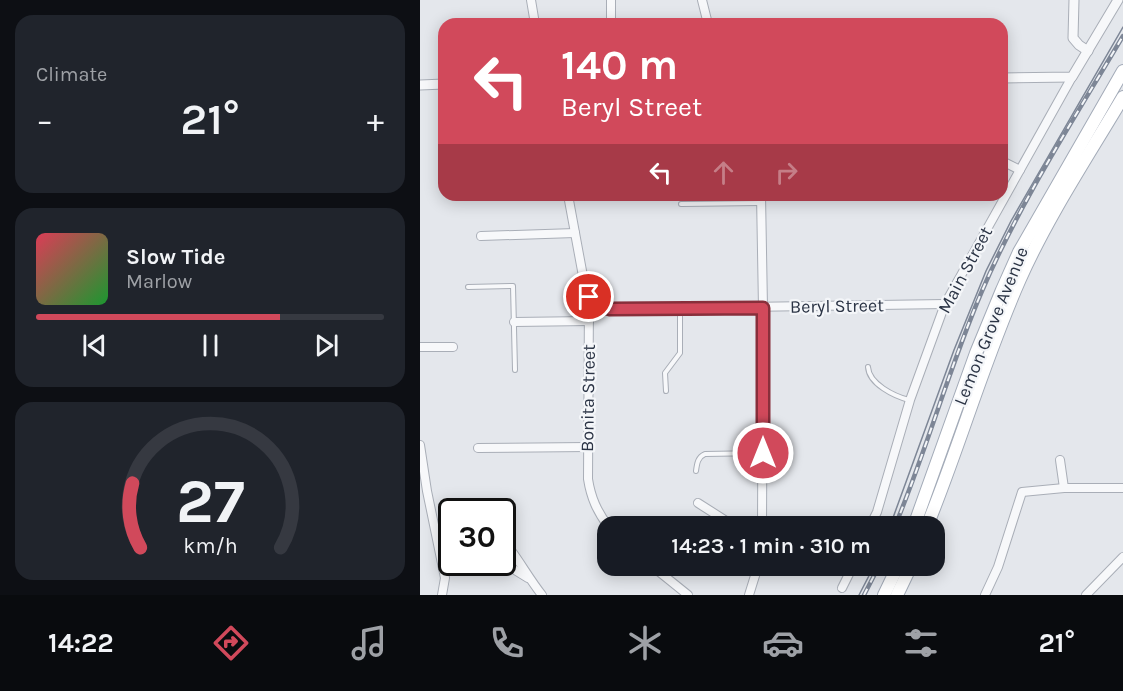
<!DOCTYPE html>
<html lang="en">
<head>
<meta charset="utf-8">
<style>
  body { margin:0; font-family:Karla,sans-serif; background:#20242c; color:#f1f3f6; height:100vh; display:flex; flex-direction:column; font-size:22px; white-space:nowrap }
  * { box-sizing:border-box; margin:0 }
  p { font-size:20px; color:#9ea1a6 }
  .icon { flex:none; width:33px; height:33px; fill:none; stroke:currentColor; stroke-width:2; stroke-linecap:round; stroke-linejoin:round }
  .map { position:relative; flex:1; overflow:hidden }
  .side { display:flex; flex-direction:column; gap:15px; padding:15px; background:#0d0f14; width:420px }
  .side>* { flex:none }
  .hud { position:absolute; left:18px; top:18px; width:570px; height:183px; border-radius:18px; box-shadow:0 3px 15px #0003; background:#d1495b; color:#fff; overflow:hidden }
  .speed { position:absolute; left:18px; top:498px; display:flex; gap:12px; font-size:30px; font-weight:700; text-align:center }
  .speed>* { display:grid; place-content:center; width:78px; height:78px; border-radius:50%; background:#171b24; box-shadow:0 3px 15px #0003; line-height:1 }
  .speed .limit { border:3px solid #111; border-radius:9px; background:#fff; color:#111 }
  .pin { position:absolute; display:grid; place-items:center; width:51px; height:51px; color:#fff; margin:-26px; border:3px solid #fff; border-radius:50%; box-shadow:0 2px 6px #0007 }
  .me { position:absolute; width:66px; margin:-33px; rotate:0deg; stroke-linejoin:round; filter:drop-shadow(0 0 4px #0008) }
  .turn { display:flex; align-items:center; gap:21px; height:126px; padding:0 24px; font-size:27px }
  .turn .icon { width:78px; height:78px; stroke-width:2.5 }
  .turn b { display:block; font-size:42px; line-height:51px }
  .lanes { display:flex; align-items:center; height:57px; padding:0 24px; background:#0003; justify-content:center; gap:30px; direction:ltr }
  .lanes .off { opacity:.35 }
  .big { font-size:45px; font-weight:600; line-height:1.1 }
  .side .tile { flex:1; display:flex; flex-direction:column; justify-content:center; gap:9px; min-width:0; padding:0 21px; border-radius:18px; background:#20242c }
  .side .dial { align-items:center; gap:0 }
  .dial svg { height:156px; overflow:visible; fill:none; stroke:#363941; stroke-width:7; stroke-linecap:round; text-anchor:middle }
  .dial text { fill:#f1f3f6; stroke:none }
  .song { display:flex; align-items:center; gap:18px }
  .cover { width:72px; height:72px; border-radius:9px; background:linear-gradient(135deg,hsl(350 70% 55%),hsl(130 70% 35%)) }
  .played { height:6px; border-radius:3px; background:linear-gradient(90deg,#d1495b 70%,#363941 70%) }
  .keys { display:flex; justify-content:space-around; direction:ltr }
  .heat { display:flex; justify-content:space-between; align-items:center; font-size:33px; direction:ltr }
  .trip { position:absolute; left:177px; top:516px; width:348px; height:60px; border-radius:18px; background:#171b24; box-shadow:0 3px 15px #0003; font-weight:600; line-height:60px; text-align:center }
  .tab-bar { display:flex; height:96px; justify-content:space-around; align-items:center; background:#090b0e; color:#9ea1a6 }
  .tab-bar .icon { width:42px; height:42px }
  .tab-bar .on { color:#d1495b }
  .tab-bar b { font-size:27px; color:#f1f3f6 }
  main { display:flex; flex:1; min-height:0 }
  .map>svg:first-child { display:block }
</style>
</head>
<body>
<main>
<section class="side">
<div class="tile"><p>Climate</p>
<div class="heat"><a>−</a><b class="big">21°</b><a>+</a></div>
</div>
<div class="tile">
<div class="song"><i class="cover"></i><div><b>Slow Tide</b><p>Marlow</p></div></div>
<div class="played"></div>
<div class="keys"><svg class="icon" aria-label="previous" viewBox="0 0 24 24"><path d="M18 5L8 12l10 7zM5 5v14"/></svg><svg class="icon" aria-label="pause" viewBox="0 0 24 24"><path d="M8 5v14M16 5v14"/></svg><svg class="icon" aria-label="next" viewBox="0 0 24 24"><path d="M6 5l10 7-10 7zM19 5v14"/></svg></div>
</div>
<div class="tile dial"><svg viewBox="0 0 100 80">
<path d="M14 69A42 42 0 1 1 86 69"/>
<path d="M14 69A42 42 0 0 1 10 36" stroke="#d1495b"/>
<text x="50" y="56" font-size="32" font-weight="700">27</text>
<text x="50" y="72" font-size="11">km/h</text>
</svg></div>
</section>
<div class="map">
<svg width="703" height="595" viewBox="0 0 703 595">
  <rect width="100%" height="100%" fill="#e4e7ec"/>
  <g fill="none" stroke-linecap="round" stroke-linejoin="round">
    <g stroke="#a9aeb7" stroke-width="6">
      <g id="service">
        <polyline points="261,204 340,203"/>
        <polyline points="48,287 93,286 95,370"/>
        <path d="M448,367C449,384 474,396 489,400"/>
        <polyline points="246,391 245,373 260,353 260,309"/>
        <path d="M276,471C277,463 278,457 285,454L342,453"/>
      </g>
    </g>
    <g stroke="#a9aeb7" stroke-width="10">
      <g id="minor">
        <polyline points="111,0 115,24"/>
        <polyline points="282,0 288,24"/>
        <polyline points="191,24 191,0"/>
        <polyline points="582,161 600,170"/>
        <path d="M148,195L165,287L169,297L168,479C171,498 177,511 188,526"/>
        <polyline points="341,195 343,308 342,526"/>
        <polyline points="61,236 155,233"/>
        <polyline points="169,297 179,306 190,309 525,304"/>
        <polyline points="94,322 169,321"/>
        <polyline points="0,347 33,347"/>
        <polyline points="0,445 7,491 25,578 22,595"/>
        <polyline points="58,448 168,447"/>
        <polyline points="640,460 644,488"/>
        <polyline points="278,503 314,526"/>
        <polyline points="450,526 457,512 490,400 525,304 652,77"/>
        <path d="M82,551L90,549C102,565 110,580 122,595"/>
        <polyline points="82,562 108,578"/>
        <polyline points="232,566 268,595"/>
        <polyline points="422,588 433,566"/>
        <polyline points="329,595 338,566"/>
        <polyline points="565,595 578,567 602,492 644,488 703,488"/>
        <polyline points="666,595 703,557"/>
      </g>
    </g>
    <g stroke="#a9aeb7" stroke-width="11">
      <g id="tertiary">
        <polyline points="654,0 653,38 659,45 668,51"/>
        <polyline points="582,78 652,77 698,0"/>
        <polyline points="0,85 24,84"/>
      </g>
    </g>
    <g stroke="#a3abb8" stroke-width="14">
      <g id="primary">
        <polyline points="494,526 556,353 582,290 599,252 703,71"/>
        <path d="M507,526C540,445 564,360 600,279C628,216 668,156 703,97"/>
        <polyline points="464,595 478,566"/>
        <polyline points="477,595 491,566"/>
      </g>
    </g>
    <use href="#service" stroke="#f7f8fa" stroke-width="4"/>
    <use href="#minor" stroke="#f7f8fa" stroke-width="8"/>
    <use href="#tertiary" stroke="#f7f8fa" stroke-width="9"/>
    <use href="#primary" stroke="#fff" stroke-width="12"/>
    <g stroke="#7d8696" stroke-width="1.5">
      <polyline points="470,526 534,350 566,271 591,221 703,27"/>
      <polyline points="439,595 454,566"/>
    </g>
    <g stroke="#7d8696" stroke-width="4.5">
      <g id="rail">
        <path d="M475,526C507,449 529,368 562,291C600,202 654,119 703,36"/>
        <polyline points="444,595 459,566"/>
      </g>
    </g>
    <use href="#rail" stroke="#f4f6f9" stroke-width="2" stroke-dasharray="7" stroke-linecap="butt"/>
  </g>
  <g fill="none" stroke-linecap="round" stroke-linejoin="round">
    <g stroke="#882f3b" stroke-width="15">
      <polyline id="route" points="169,297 179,306 190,309 343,308 343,453"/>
    </g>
    <use href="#route" stroke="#d1495b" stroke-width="10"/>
  </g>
  <g text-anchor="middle" stroke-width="4.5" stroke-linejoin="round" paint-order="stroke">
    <g font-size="18" fill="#2b3445" stroke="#f4f6f9">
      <text transform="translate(545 270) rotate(-62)" y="6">Main Street</text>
      <text transform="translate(417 306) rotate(-1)" y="6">Beryl Street</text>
      <text transform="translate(571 326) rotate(-68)" y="6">Lemon Grove Avenue</text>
      <text transform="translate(168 398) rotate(-89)" y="6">Bonita Street</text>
    </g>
  </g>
</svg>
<div class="speed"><div class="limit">30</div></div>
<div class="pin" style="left:169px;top:297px;background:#d93025"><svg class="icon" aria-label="arrive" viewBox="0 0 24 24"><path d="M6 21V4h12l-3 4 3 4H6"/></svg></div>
<svg class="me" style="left:343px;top:453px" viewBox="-20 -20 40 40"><circle r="17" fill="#d1495b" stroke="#fff" stroke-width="3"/><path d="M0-11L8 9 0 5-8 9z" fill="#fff"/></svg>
<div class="trip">14:23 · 1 min · 310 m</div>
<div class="hud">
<div class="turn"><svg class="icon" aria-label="left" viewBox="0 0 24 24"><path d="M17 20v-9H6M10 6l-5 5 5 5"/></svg><div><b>140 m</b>Beryl Street</div></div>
<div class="lanes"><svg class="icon" aria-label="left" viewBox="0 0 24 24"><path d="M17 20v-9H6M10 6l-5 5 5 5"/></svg><svg class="icon off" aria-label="ahead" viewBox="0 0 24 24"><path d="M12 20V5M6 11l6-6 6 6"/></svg><svg class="icon off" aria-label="right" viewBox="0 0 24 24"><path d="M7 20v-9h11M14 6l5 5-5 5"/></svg></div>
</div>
</div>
</main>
<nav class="tab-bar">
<b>14:22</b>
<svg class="icon on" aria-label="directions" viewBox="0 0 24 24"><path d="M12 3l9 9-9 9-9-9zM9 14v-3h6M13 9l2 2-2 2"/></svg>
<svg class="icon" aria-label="music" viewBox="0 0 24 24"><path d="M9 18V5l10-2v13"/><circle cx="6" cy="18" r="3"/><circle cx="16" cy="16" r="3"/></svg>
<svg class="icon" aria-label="phone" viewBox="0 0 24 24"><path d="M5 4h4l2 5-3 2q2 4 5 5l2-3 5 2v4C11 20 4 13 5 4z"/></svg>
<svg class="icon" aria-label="climate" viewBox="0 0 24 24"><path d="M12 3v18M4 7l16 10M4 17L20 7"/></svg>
<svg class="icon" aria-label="car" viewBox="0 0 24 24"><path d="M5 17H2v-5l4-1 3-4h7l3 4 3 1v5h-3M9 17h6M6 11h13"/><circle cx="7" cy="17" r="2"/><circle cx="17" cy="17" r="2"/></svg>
<svg class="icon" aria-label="filters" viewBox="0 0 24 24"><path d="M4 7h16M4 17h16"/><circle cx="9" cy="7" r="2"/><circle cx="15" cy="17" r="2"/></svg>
<b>21°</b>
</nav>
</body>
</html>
